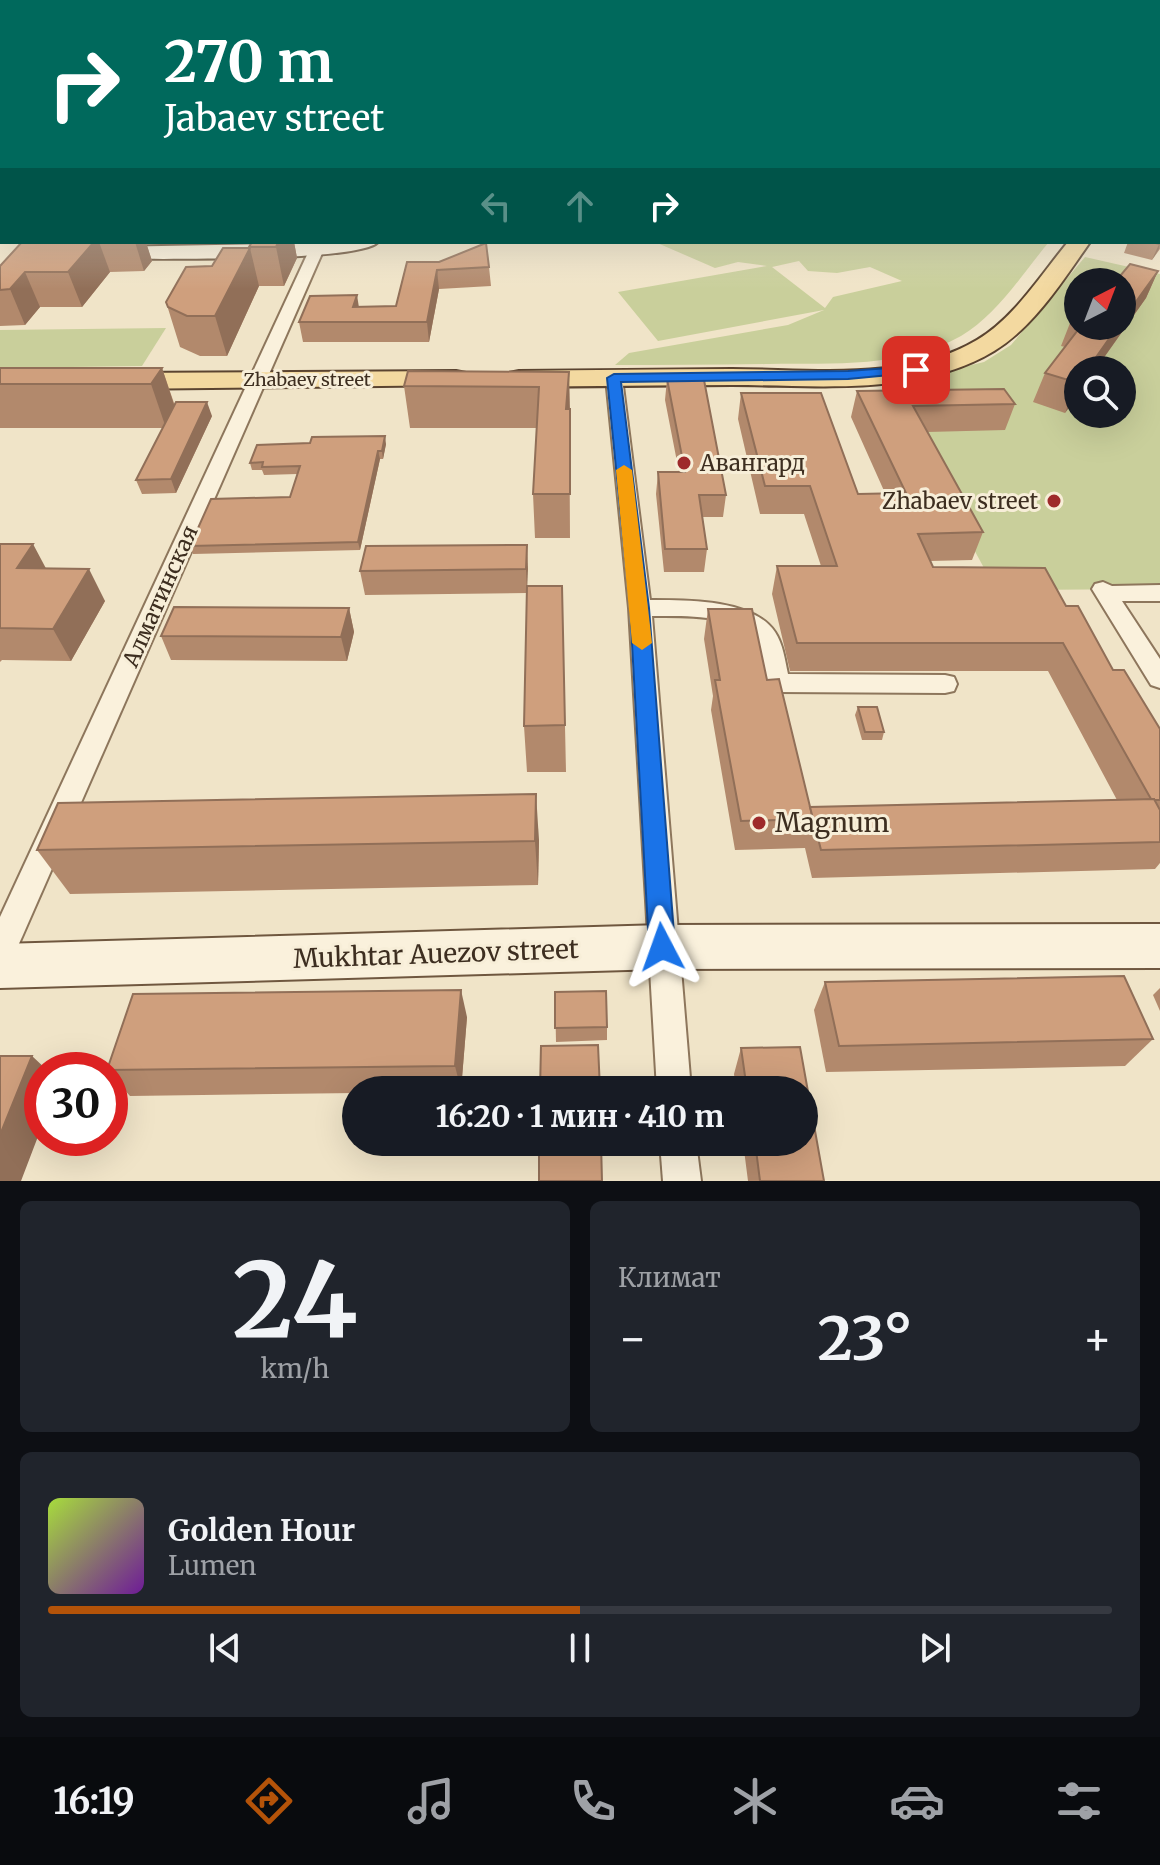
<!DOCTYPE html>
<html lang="ru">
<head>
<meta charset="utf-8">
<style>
  body { margin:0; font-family:Merriweather,serif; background:#20242c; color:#f1f3f6; height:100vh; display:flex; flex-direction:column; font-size:30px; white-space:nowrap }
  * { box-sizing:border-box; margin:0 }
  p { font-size:26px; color:#9ea1a6 }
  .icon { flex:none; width:44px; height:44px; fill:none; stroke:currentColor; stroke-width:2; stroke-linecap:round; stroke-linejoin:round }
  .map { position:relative; height:1181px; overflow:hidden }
  .side { display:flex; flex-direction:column; gap:20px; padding:20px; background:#0d0f14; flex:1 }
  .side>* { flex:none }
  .hud { position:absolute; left:0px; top:0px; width:1160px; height:244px; box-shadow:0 8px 32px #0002; background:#00695c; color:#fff; overflow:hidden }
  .needle { width:52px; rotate:42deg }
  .buttons { position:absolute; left:1064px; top:268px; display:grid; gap:16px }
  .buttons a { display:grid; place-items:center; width:72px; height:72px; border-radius:50%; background:#171b24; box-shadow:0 8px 32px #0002; font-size:40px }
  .speed { position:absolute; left:24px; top:1052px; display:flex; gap:16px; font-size:40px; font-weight:700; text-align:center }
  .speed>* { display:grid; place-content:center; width:104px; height:104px; border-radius:50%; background:#171b24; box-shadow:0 8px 32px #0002; line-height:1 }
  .speed .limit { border:12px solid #d22; background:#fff; color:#111 }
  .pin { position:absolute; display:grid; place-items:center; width:68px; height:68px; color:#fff; margin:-34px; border-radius:16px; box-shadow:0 4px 12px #0006 }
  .me { position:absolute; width:88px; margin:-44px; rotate:356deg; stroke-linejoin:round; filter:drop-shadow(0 0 6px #0008) }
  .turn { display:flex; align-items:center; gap:28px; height:168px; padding:0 32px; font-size:36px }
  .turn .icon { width:104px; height:104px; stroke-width:2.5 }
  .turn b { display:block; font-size:56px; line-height:68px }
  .lanes { display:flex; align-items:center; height:76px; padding:0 32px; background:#0003; justify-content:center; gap:40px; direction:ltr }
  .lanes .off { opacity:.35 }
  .big { font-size:60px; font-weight:700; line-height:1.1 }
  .side .widget { flex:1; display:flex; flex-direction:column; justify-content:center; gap:12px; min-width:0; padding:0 28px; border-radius:12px; background:#20242c }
  .side .dial { align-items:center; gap:0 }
  .dial b { font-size:104px; line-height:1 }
  .song { display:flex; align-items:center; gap:24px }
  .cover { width:96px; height:96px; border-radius:12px; background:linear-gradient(135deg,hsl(80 70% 55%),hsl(280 70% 35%)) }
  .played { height:8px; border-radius:4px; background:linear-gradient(90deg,#b45309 50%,#363941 50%) }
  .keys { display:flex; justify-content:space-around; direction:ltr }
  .heat { display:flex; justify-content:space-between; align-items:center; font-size:44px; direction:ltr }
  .side .tiles { flex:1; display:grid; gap:20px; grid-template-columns:1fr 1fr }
  .widget:last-child { grid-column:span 2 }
  .trip { position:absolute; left:342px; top:1076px; width:476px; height:80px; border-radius:40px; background:#171b24; box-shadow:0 8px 32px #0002; font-weight:700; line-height:80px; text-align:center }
  .tabs { display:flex; height:128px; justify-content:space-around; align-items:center; background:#090b0e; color:#9ea1a6 }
  .tabs .icon { width:56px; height:56px }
  .tabs .on { color:#b45309 }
  .tabs b { font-size:36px; color:#f1f3f6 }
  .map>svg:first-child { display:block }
</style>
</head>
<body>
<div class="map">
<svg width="1160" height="1181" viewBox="0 0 1160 1181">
  <rect width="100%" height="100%" fill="#f0e4c8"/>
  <g fill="#c9cf9b" fill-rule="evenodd">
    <path d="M655,242H1049C1023,273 997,315 961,336C905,368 832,363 769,364C718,365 666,365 615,365L629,353L788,325L824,310L658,341L618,292L767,266L738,262L715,268ZM799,261L808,271L837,273L870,267L902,281L833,297L825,308L772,267Z"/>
    <path d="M1085,257L1160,274V589L996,590L891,397L901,382L984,362L1011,345ZM1078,282H1122V326H1078ZM1078,370H1122V414H1078Z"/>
    <polygon points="166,328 142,366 0,368 0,330"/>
  </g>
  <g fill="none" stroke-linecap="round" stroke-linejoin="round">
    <g stroke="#8d765c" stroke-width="4">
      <g id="street">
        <rect x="0" y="172" width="2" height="6"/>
        <polygon points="313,242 327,242 11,962 0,966 0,917"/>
        <path d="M614,373L622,378L650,600C686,600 753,599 775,632C783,644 785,660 788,674L945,675L954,677L957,684L954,691L945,693L778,692L769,690C761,675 764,656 757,642C742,613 680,616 652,616L691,1090H657L629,608L606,378Z"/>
        <polygon points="1103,582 1112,586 1160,585 1160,601 1122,601 1160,659 1160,688 1151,685 1092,589 1095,584"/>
        <polygon points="660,1142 696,1142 701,1181 663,1181"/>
      </g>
    </g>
    <g stroke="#6f573f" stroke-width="4">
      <g id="secondary">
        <path d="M378,242C358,263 147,258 107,259L97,253L107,247Z"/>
        <polygon points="1160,924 1160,968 662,969 0,988 0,944 662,925"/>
      </g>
    </g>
    <g stroke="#5b4430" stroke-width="4">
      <g id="primary">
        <path d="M1068,242H1090C1064,279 1034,327 994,351C918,397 817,385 732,385C661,385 590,386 519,387L509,385L505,379L509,373L519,371C590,370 661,369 732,369C810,369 907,382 977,340C1015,317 1040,276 1068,242Z"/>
        <polygon points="456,371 466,373 470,379 466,385 119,389 109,387 105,381 109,375 119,373"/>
      </g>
    </g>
    <use href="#street" fill="#faf1dc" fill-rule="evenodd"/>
    <use href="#secondary" fill="#faf1dc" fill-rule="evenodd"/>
    <use href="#primary" fill="#f3d9a0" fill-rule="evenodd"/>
  </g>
  <g fill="#b2896c">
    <rect x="0" y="124" width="2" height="38"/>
    <polygon points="1160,201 1160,249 1152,260 1124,253 1128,242 1158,242"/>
    <polygon points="22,242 192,242 146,243 152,261 144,271 110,272 82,307 40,307 25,325 0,326 0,266"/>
    <polygon points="252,242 294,242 297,258 284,286 259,286 227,356 200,356 180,347 166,302 212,266 250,248"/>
    <polygon points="407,262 489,267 491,286 439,289 429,342 303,342 299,322 359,307 396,306"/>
    <polygon points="1158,271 1146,298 1065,413 1033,402 1045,373 1065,347 1061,346 1072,318 1078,310 1078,326 1122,326"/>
    <polygon points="0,368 162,368 175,406 212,416 176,493 142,494 136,480 163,428 0,428"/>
    <polygon points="569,372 570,538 535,538 533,494 537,428 410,428 404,386"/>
    <polygon points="667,379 726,495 723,517 702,517 707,549 704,572 664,572 656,494 658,472 679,472 665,400"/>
    <polygon points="857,391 1015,404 1005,430 927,432 983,532 972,560 930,561 933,567 1066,606 1113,670 1160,729 1160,863 1155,869 812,878 805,848 735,850 711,710 713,696 704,639 708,609 767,680 810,807 1117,800 1048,671 790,671 772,594 777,566 821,566 804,514 760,514 738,419 741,393 858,494 885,493 851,417"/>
    <polygon points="386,444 383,459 380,459 360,550 193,554 190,546 290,497 297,474 264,475 262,470 252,470 250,463"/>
    <polygon points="0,544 105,601 71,661 2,660 0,662"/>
    <polygon points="527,545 527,586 562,586 566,772 527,772 524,726 527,593 365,595 360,571"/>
    <polygon points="349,608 354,632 347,661 171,660 161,636"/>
    <polygon points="858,707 884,732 882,740 862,740 855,715"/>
    <polygon points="539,840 538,885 70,894 37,850"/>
    <polygon points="825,982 1153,1039 1125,1066 826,1072 814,1010"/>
    <polygon points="1160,988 1160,1011 1153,995"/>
    <polygon points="555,992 607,1027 607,1040 556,1042"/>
    <polygon points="467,1017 461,1090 356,1090 356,1093 130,1096 110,1074 110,1070"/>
    <polygon points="800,1047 824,1181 748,1181 743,1142 804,1142 804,1090 736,1090 734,1074 741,1048"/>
  </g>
  <g fill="#916f58">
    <polygon points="94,242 99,242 110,272 82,307 68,272"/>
    <polygon points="135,242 146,242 152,261 144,271"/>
    <polygon points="278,242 294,242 297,258 284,286 276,247"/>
    <polygon points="1160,242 1159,249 1152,260"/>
    <polygon points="250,248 259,286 227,356 215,316"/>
    <polygon points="437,270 439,289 429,342 427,322"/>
    <polygon points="1158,271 1146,298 1095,370 1087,370 1118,326 1122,326 1122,321"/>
    <polygon points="25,272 40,307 25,325 10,289"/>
    <polygon points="357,295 360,314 353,307"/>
    <polygon points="162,368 176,411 166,428 151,384"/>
    <polygon points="569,372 570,413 566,409"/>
    <polygon points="1078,383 1078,395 1065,413"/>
    <polygon points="207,402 212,416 176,493 171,479"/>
    <polygon points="385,436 386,444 383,459 382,451"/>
    <polygon points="378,451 380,459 360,550 358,542"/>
    <polygon points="33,544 50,576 17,568"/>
    <polygon points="527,545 528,569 527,593 526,569"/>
    <polygon points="89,569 105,601 71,661 53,629"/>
    <polygon points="349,608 354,632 347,661 341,637"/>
    <polygon points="536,794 539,840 538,885 535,841"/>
    <polygon points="461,990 467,1017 461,1090 455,1066"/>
    <polygon points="32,1056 47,1070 42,1070 42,1126 21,1181 0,1181 0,1135"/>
  </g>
  <g fill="#cf9f7d" stroke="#916f58" stroke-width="2">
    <rect x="0" y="124" width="2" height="17"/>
    <polygon points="1158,200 1160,201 1160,242 1159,244 1152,242 1158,242"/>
    <polygon points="22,242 94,242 68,272 25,272 10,289 0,290 0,266"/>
    <polygon points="252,242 278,242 276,247 249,247"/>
    <polygon points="486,243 489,267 437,270 427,322 299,322 310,296 357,295 353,307 396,306 407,262 439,262"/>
    <polygon points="223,248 250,248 215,316 187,316 168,307 166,302 186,267 212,266"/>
    <polygon points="1130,264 1158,271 1122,321 1122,282 1115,282"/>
    <polygon points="1078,310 1078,320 1072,318"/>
    <polygon points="1081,326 1118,326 1087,370 1078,370 1078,383 1045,373"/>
    <polygon points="0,368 162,368 151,384 0,384"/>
    <polygon points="408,371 569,372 566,409 570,409 570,494 533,494 539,387 404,386"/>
    <polygon points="667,379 704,380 726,495 699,495 707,549 665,549 658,472 685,472"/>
    <polygon points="1004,389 1015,404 913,406 983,532 918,534 933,567 1045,568 1066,606 1078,606 1113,670 1124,670 1160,729 1160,800 1154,800 1154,799 1151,799 1063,643 797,643 777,566 837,566 810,486 765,486 741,393 821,393 858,494 906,493 857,391"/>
    <polygon points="176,402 207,402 171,479 136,480"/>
    <polygon points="385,436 382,451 378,451 358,542 190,546 211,499 290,497 300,466 262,467 263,462 250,463 257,445 310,443 312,437"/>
    <polygon points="0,544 33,544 17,568 89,569 53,629 0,628"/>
    <polygon points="527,545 526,569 360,571 366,546"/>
    <polygon points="527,586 562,586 565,725 524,726"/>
    <polygon points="174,607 349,608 341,637 161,636"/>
    <polygon points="708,609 752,609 767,680 779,679 813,819 741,821 715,680 720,680"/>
    <polygon points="858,707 877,707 884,732 865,732"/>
    <polygon points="536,794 535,841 37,850 58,803"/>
    <polygon points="1154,799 1160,810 1160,842 821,850 810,807"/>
    <polygon points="1124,976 1153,1039 839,1046 825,982"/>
    <polygon points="461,990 455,1066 107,1070 133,994"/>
    <polygon points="606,991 607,1027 555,1028 555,992"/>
    <polygon points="598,1045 600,1090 540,1090 541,1046"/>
    <polygon points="800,1047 824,1181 760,1181 755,1142 804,1142 804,1090 747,1090 741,1048"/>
    <polygon points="0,1056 32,1056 0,1135"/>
    <polygon points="539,1142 601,1142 602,1181 539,1181"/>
  </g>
  <linearGradient id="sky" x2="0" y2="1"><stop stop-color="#8fbad6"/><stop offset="0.43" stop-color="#f8f3e6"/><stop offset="1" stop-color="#f8f3e6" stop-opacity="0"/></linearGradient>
  <rect width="1160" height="289" fill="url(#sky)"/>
  <polygon fill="#1a73e8" stroke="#114b97" stroke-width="2" points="916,366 923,370 921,372 848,379 621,382 649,608 675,947 671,956 662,960 653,956 649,947 630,608 607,378 614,374 848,371"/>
  <polygon fill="#f59e0b" points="624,465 632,470 652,643 642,650 632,643 616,470"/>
  <g fill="#9e2a2b" stroke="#f7eed8" stroke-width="3">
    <circle cx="684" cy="463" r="8"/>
    <circle cx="1054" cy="501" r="8"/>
    <circle cx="759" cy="823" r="8"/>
  </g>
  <g text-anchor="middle" stroke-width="6" stroke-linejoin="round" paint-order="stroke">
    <g font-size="18" fill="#3d2e20" stroke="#f7eed8">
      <text x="307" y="386">Zhabaev street</text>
    </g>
    <g font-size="22" fill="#3d2e20" stroke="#f7eed8" text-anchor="start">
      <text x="700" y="471">Авангард</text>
      <text x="1038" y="509" text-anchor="end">Zhabaev street</text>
    </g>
    <g font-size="22" fill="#3d2e20" stroke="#f7eed8">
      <text transform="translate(160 596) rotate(-66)" y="8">Алматинская</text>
    </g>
    <g font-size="26" fill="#3d2e20" stroke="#f7eed8" text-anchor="start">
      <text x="775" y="832">Magnum</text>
    </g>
    <g font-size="26" fill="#3d2e20" stroke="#f7eed8">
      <text transform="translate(436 954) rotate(-2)" y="9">Mukhtar Auezov street</text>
    </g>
  </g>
</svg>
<div class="buttons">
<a><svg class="needle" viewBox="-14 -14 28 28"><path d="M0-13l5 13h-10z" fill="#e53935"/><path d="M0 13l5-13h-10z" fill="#9ea1a6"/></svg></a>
<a><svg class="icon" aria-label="search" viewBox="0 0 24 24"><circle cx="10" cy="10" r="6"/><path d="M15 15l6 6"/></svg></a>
</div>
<div class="speed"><div class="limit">30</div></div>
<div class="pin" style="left:916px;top:370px;background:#d93025"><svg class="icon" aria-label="arrive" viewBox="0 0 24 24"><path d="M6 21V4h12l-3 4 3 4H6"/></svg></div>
<svg class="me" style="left:662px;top:947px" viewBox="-20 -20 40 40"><path d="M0-17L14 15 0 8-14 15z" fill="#1a73e8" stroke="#fff" stroke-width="4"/></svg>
<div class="trip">16:20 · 1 мин · 410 m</div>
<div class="hud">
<div class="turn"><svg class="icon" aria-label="right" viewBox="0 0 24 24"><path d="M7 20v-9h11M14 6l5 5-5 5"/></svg><div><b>270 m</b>Jabaev street</div></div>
<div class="lanes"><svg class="icon off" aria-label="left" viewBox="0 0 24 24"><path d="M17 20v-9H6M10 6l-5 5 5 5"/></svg><svg class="icon off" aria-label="ahead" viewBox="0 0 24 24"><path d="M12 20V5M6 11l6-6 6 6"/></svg><svg class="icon" aria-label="right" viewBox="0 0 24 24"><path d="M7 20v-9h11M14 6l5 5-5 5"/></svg></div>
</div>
</div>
<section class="side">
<div class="tiles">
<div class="widget dial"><b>24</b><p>km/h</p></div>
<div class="widget"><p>Климат</p>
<div class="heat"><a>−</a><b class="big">23°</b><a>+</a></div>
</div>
<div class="widget">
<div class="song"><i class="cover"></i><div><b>Golden Hour</b><p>Lumen</p></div></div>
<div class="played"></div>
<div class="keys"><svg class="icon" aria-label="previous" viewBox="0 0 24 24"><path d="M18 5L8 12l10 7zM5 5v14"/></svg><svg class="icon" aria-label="pause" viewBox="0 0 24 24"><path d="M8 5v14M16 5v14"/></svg><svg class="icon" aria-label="next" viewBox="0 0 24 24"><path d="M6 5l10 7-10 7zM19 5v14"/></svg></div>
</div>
</div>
</section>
<nav class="tabs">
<b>16:19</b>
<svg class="icon on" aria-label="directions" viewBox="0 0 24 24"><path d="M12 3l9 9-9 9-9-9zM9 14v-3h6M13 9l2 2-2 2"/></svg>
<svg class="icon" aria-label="music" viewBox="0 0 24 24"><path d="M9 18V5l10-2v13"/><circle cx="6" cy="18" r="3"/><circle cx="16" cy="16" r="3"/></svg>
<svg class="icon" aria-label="phone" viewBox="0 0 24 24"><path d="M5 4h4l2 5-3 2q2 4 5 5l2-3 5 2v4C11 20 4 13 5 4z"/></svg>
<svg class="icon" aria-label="climate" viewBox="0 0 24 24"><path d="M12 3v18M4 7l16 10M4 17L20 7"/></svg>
<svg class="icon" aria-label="car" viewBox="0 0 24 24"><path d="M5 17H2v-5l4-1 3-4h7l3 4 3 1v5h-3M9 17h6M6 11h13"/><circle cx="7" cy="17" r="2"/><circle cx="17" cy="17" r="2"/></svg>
<svg class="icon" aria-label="filters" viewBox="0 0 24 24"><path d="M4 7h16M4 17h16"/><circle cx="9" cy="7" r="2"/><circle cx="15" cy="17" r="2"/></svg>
</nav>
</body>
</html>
